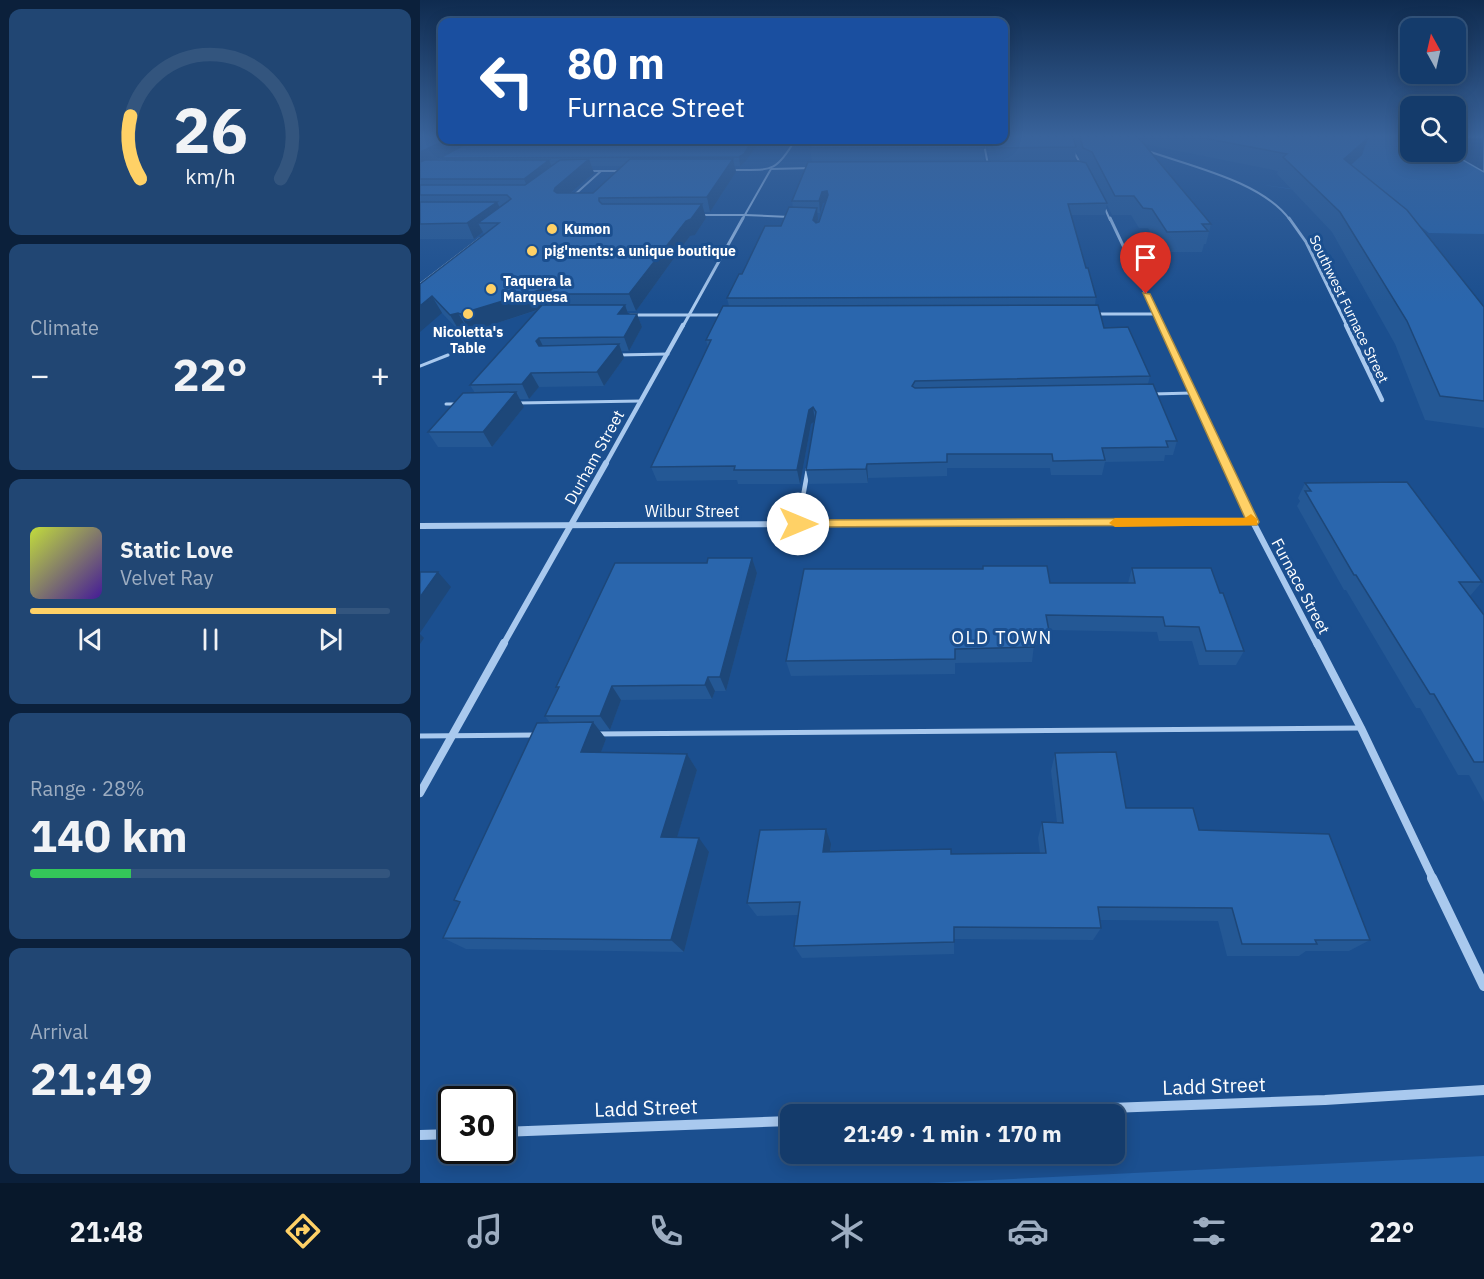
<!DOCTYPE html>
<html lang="en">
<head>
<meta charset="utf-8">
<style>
  body { margin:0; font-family:"IBM Plex Sans",sans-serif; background:#214673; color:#f1f3f6; height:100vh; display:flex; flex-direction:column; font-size:22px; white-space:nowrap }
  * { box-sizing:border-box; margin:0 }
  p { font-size:20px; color:#9dadc1 }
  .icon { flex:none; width:33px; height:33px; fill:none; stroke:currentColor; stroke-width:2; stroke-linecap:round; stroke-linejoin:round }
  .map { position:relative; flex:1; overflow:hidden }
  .panel { display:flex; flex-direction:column; gap:9px; padding:9px; background:#0b203b; width:420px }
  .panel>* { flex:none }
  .guide { position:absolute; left:18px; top:18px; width:570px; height:126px; border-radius:12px; box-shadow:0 3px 15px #0003,0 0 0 2px #33557e; background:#1a4fa0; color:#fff; overflow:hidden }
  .needle { width:39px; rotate:352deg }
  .controls { position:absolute; left:980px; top:18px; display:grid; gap:12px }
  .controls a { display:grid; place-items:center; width:66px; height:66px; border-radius:12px; background:#143b6b; box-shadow:0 3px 15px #0003,0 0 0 2px #33557e; font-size:30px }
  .speed { position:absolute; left:18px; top:1086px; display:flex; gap:12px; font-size:30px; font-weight:700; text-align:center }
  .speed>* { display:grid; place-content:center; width:78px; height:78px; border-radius:50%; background:#143b6b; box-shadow:0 3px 15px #0003,0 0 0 2px #33557e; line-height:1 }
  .speed .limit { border:3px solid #111; border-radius:9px; background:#fff; color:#111 }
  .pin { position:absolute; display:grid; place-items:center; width:51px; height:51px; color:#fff; margin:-62px -26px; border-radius:50% 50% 50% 0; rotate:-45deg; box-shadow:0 0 6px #0007 }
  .pin .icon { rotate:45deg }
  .me { position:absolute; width:66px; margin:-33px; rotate:90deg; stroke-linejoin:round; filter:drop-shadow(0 0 4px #0008) }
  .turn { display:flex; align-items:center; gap:21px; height:126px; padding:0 30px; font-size:27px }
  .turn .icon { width:78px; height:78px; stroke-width:2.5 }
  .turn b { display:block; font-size:42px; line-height:51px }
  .big { font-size:45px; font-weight:700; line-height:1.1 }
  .panel .widget { flex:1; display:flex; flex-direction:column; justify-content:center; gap:9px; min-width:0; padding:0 21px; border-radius:12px; background:#214673 }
  .panel .dial { align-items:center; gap:0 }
  .dial svg { height:156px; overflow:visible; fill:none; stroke:#33557e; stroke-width:7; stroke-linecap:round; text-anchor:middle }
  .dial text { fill:#f1f3f6; stroke:none }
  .song { display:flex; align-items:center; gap:18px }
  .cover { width:72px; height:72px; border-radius:9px; background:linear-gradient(135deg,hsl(70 70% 55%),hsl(260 70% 35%)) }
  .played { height:6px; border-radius:3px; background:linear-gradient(90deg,#ffd166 85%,#33557e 85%) }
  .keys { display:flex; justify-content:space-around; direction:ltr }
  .heat { display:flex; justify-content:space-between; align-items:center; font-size:33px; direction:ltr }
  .charge { height:9px; border-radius:4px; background:linear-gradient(90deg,#34c759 28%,#33557e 0) }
  .trip { position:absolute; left:360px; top:1104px; width:345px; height:60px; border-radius:12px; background:#143b6b; box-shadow:0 3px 15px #0003,0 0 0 2px #33557e; font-weight:700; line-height:60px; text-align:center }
  .tab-bar { display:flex; height:96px; justify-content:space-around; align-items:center; background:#08182b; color:#9dadc1 }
  .tab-bar .icon { width:42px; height:42px }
  .tab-bar .selected { color:#ffd166 }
  .tab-bar b { font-size:27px; color:#f1f3f6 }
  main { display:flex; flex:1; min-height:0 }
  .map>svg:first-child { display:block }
</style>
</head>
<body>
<main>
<section class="panel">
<div class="widget dial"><svg viewBox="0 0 100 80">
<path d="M14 69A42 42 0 1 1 86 69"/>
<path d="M14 69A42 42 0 0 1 9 37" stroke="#ffd166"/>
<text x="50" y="56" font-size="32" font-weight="700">26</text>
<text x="50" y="72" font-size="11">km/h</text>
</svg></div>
<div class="widget"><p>Climate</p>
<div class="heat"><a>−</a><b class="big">22°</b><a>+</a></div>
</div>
<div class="widget">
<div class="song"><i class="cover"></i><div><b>Static Love</b><p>Velvet Ray</p></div></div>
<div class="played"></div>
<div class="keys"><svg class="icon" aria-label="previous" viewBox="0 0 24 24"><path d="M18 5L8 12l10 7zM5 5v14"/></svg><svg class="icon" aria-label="pause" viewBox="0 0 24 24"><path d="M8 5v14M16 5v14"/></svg><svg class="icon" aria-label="next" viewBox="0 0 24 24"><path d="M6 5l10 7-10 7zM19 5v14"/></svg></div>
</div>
<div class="widget"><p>Range · 28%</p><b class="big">140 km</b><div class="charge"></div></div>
<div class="widget"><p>Arrival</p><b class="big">21:49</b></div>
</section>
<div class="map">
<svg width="1064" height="1183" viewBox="0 0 1064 1183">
  <rect width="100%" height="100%" fill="#1b4f8f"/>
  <g fill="#2461a8">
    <polygon points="940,137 990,137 990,152 1035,152 1035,139 1047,143 1041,159 1064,172 1064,234 1009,233 974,205 837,184 902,193 942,154"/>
    <polygon points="1064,1156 1064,1183 508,1183"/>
  </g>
  <polygon fill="#123a6d" stroke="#9cc4f0" stroke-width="1.5" points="1035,137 1064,137 1064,172 1041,159 1047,143"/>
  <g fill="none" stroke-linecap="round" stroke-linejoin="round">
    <g stroke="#a9c9ee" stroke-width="2">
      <polyline points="564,144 568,165"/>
      <path d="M310,170C349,169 354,176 375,140"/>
      <polyline points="169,171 203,171"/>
      <polyline points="152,197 181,171"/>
      <polyline points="325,215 370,217"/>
      <polyline points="0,284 60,238"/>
    </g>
    <g stroke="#a9c9ee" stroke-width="3">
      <polyline points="198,355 248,354"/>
      <polyline points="0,366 28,355"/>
      <polyline points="733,394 772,393"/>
      <polyline points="98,403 221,401"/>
      <polyline points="26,404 38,404"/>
    </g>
    <polyline stroke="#a9c9ee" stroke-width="4.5" points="378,524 388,469"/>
    <g stroke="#a9c9ee" stroke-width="5">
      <polyline points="177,734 941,728"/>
      <polyline points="0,736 117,735"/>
    </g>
    <g stroke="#a9c9ee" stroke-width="2">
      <polyline points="651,147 659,161 658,168"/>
      <path d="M725,150C769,166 842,181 870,220"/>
      <polyline points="682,202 690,220"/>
      <polyline points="277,215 325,215"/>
      <polyline points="322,220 351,169 392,168"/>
    </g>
    <g stroke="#a9c9ee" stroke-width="3">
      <polyline points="690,218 741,326"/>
      <polyline points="869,218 886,242 927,326"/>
      <polyline points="672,314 735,314"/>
      <polyline points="210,315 305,315"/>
      <polyline points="263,326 323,218"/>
    </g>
    <g stroke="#a9c9ee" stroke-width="4.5">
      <polyline points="740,325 806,465"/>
      <polyline points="926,325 962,400"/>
      <polyline points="185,465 263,325"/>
    </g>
    <g stroke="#a9c9ee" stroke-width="6">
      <polyline points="805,463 833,522 897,645"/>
      <polyline points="0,526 833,522"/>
      <polyline points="83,645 186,463"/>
    </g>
    <g stroke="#a9c9ee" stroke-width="8">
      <polyline points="897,643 941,728 1013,879"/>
      <polyline points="0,793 84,643"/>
    </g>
    <g stroke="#a9c9ee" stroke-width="10">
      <polyline points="1012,878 1064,986"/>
      <polyline points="526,1114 905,1100 1064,1090"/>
      <polyline points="82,1132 370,1121"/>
      <polyline points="0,1135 32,1134"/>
    </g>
  </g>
  <g fill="#245895" fill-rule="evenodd">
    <path d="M0,137L32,140L37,149L225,141L226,140H341L325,162L320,166H315L316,172L290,212H284L286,218L275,235L270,236L216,311H207L208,314H217L222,327L209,351H202L204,358L184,386L119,387L109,399H99L104,407L72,447H18L8,432L55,393L50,385L118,310L50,332L48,330L40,332L22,313L2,283L64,235L63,232L54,239H0ZM171,166H203L173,193H151L174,173Z"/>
    <path d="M584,137H948V138L942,155L931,165L1064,307V428L1005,420L975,344L912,232L857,174L858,171L724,144L791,224L786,244H784L782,252H742L728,228H719L711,215H692L670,170L669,169L687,203L685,215H651L666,268L676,297L675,305L684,328L730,376L728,384L757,441L753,455H745L744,461L685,462L682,475H631L630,468H527V476L448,478V483L389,484L386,470L394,422L391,424L380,484H318L317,480L237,481L231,467L288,347L286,340L309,306L307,298L322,274L361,226L373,207L372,201L392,162L390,148L394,140H584ZM564,141L567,143L570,161H564ZM656,150L660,161H655ZM403,203H405L399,222L397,223L398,219L397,213H400Z"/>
    <polygon points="885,483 1062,582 1050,596 1064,615 1064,802 1049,775 1038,775 1000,708 996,708 926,590 924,590 877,506 880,501 878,498"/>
    <polygon points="332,558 337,573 306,691 295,691 292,699 201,700 190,730 179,730 186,739 181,752 267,754 277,770 257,837 289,852 264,952 46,949 23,938 39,903 34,900 130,723 125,716 138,690 136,687 287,563"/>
    <polygon points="712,568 800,593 824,651 816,665 779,665 772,641 739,641 737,632 629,630 626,645 614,645 612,662 535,663 535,674 371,676 366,661 630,583 708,583"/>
    <polygon points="635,753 706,808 779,830 950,940 929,951 886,951 879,956 807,956 798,921 680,920 681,928 673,940 534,939 534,954 382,958 374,946 378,915 337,916 327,903 411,844 411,852 531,854 620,854 618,838 622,822 637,823 631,771"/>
  </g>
  <g fill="#1d4779">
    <polygon points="948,138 942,155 917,177 924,159"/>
    <polygon points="26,140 32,140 37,150 0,168 0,152"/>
    <polygon points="333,140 341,140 325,162 320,166 319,157"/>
    <polygon points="169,159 174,173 140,202 134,191 135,188"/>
    <polygon points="313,159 316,172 290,212 287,197"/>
    <polygon points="129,160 134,173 110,193 104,179"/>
    <polygon points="407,191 408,202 403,203 400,213 399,201 402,192"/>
    <polygon points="77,202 84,216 58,223 63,232 54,239 47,223"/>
    <polygon points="282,204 286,218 275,235 270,236 216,311 209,294 266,221"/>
    <polygon points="397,208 398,219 395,232 393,220"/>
    <polygon points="136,285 127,294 132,305 50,332 40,314"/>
    <polygon points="12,296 22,313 0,332 0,306"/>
    <polygon points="205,305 210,319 198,314"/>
    <polygon points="38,313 48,330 40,332 30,315"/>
    <polygon points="217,314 222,327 209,351 204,337"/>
    <polygon points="119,338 126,352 123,355 116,341"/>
    <polygon points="199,344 204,358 184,386 177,372"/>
    <polygon points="111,373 119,387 109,399 102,384"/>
    <polygon points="96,392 104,407 72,447 63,432"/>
    <polygon points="393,407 395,421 391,424 380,484 377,470 389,410"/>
    <polygon points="447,464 448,478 448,483 446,469"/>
    <polygon points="332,558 337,573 306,691 300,677"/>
    <polygon points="18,572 31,587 0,633 0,597"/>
    <polygon points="0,634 4,638 0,644"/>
    <polygon points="288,677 295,691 292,699 285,685"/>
    <polygon points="192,686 201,700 190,730 180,716"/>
    <polygon points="173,722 186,739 175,768 161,752"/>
    <polygon points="267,754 277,770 253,851 241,837"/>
    <polygon points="406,829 411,844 409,867 403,852"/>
    <polygon points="279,838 289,852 264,952 251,940"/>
  </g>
  <g fill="#2a66ad" stroke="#1d4779" stroke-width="1.5">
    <polygon points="0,137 22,137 22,140 26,140 0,152"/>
    <polygon points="584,137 653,137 656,147 572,148 570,140 584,140"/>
    <polygon points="660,137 718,137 791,224 782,224 788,231 747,232 732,209 723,208 714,196 695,196 672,152 663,148"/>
    <polygon points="778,137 948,137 948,138 924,159 987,210 1064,307 1064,401 1020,396 987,321 920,212 863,157 867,154"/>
    <polygon points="226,140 333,140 324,154 319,157 20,158 51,141 225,141"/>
    <polygon points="394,140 563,140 565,148 390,148"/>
    <polygon points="169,159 135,188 134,191 137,193 173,193 210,159 313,159 287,197 179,198 179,201 182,204 282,204 271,219 266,221 209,294 127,294 136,285 40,314 38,313 30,315 12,296 0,306 0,284 79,223 58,223 91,199 87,195 0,195 0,185 105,185 140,160"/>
    <polygon points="5,160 129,160 104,179 0,179 0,162"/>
    <polygon points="659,161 666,163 687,203 648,204 666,268 668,268 676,297 307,298 319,274 322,274 345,226 361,226 369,207 397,208 393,220 396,223 399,222 408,195 407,191 402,192 399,201 372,201 388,162"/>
    <polygon points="0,202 77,202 47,223 0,224"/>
    <polygon points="122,305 205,305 198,314 217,314 204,337 119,338 116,341 119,346 199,344 177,372 111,373 102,384 50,385"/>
    <polygon points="678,305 684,328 708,327 730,376 495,381 492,386 495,388 733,384 757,441 746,441 748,447 682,448 685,460 633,461 632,454 527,454 527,462 447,464 446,469 386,470 396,412 393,407 389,410 377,470 314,470 315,466 231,467 291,340 286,340 303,306"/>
    <polygon points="96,392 63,432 8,432 43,393"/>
    <polygon points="987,482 1062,582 1039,582 1064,615 1064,762 1054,762 1014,694 1010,694 936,575 934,575 885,491 891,491 885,483"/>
    <polygon points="288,558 332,558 300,677 288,677 285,685 192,686 180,716 125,716 139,687 136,687 195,563 287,563"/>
    <polygon points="563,566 627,566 630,583 715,583 712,568 791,568 800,593 803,593 824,651 786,651 779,627 745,626 743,617 626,615 629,631 612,631 614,647 535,649 535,659 366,661 384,569 563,569"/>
    <polygon points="0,572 18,572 0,597"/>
    <polygon points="173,722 161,752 267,754 241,837 279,838 251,940 23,938 40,902 34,900 117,723"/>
    <polygon points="696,752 706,808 773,808 779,830 909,834 950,940 895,940 897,944 822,944 812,908 678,907 681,928 534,927 534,942 374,946 380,902 327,903 340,830 406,829 403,852 531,849 531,854 626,853 622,822 643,823 635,753"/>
  </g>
  <linearGradient id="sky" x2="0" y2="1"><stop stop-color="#0f2b4f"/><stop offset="0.45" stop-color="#39639b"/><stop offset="1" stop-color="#39639b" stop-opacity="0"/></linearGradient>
  <rect width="1064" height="303" fill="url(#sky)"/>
  <polygon fill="#ffd166" stroke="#a68842" stroke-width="1.5" points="723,293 730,294 839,522 837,525 374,527 372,524 374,521 378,520 825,518"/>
  <polygon fill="#f59e0b" points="831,514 837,519 837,525 695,527 689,523 695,518 825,518"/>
  <g fill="#ffd166" stroke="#1b4f8f" stroke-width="2">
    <circle cx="132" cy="229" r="6"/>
    <circle cx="112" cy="251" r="6"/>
    <circle cx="71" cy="289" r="6"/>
    <circle cx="48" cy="314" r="6"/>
  </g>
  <g text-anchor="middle" stroke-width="6" stroke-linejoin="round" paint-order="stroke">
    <g font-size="14" font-weight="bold" fill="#fff" stroke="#1b4f8f" text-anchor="start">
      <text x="144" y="234">Kumon</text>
      <text x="124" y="256">pig'ments: a unique boutique</text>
      <text x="83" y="286">Taquera la<tspan x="83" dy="16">Marquesa</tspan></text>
      <text x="48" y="337" text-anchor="middle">Nicoletta's<tspan x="48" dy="16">Table</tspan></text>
    </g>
    <g font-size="14" fill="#fff" stroke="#1b4f8f">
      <text transform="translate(929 309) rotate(64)" y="5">Southwest Furnace Street</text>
    </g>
    <g font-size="16" fill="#fff" stroke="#1b4f8f">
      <text transform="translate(174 457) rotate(-61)" y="6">Durham Street</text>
      <text x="272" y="517">Wilbur Street</text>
      <text transform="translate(881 586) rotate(62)" y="6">Furnace Street</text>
    </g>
    <g font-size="18" letter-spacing="1.5" fill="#fff" stroke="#1b4f8f">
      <text x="582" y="644">OLD TOWN</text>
    </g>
    <g font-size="20" fill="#fff" stroke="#1b4f8f">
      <text transform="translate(794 1086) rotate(-2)" y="7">Ladd Street</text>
      <text transform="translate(226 1108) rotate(-2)" y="7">Ladd Street</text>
    </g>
  </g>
</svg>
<div class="controls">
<a><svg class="needle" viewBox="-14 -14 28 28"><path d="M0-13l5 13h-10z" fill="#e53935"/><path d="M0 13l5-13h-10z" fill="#9dadc1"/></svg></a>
<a><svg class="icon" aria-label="search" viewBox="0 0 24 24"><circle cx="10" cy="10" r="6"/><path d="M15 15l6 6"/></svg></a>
</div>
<div class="speed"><div class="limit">30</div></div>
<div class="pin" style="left:726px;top:294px;background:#d93025"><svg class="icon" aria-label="arrive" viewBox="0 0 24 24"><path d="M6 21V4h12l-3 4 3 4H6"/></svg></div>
<svg class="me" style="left:378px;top:524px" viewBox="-20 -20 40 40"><circle r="19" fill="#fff"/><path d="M0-13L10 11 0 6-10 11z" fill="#ffd166"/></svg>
<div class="trip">21:49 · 1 min · 170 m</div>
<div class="guide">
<div class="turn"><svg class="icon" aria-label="left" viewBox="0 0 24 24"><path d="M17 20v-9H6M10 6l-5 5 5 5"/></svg><div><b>80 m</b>Furnace Street</div></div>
</div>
</div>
</main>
<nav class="tab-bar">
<b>21:48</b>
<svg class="icon selected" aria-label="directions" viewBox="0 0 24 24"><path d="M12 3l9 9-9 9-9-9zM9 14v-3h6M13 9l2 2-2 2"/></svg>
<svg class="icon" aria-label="music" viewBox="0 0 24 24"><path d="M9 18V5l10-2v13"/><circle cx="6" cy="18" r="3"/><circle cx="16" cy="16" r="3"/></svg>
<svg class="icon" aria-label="phone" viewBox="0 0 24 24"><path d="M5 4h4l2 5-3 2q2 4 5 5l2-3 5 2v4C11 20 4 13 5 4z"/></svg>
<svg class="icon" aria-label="climate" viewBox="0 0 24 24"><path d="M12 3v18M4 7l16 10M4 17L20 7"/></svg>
<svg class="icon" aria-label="car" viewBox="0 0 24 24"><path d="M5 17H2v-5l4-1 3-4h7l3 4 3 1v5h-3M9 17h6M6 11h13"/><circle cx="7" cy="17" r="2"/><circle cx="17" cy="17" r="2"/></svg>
<svg class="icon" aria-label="filters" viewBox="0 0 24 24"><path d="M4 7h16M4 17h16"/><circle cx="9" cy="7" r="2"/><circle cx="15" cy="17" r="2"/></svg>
<b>22°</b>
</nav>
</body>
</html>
